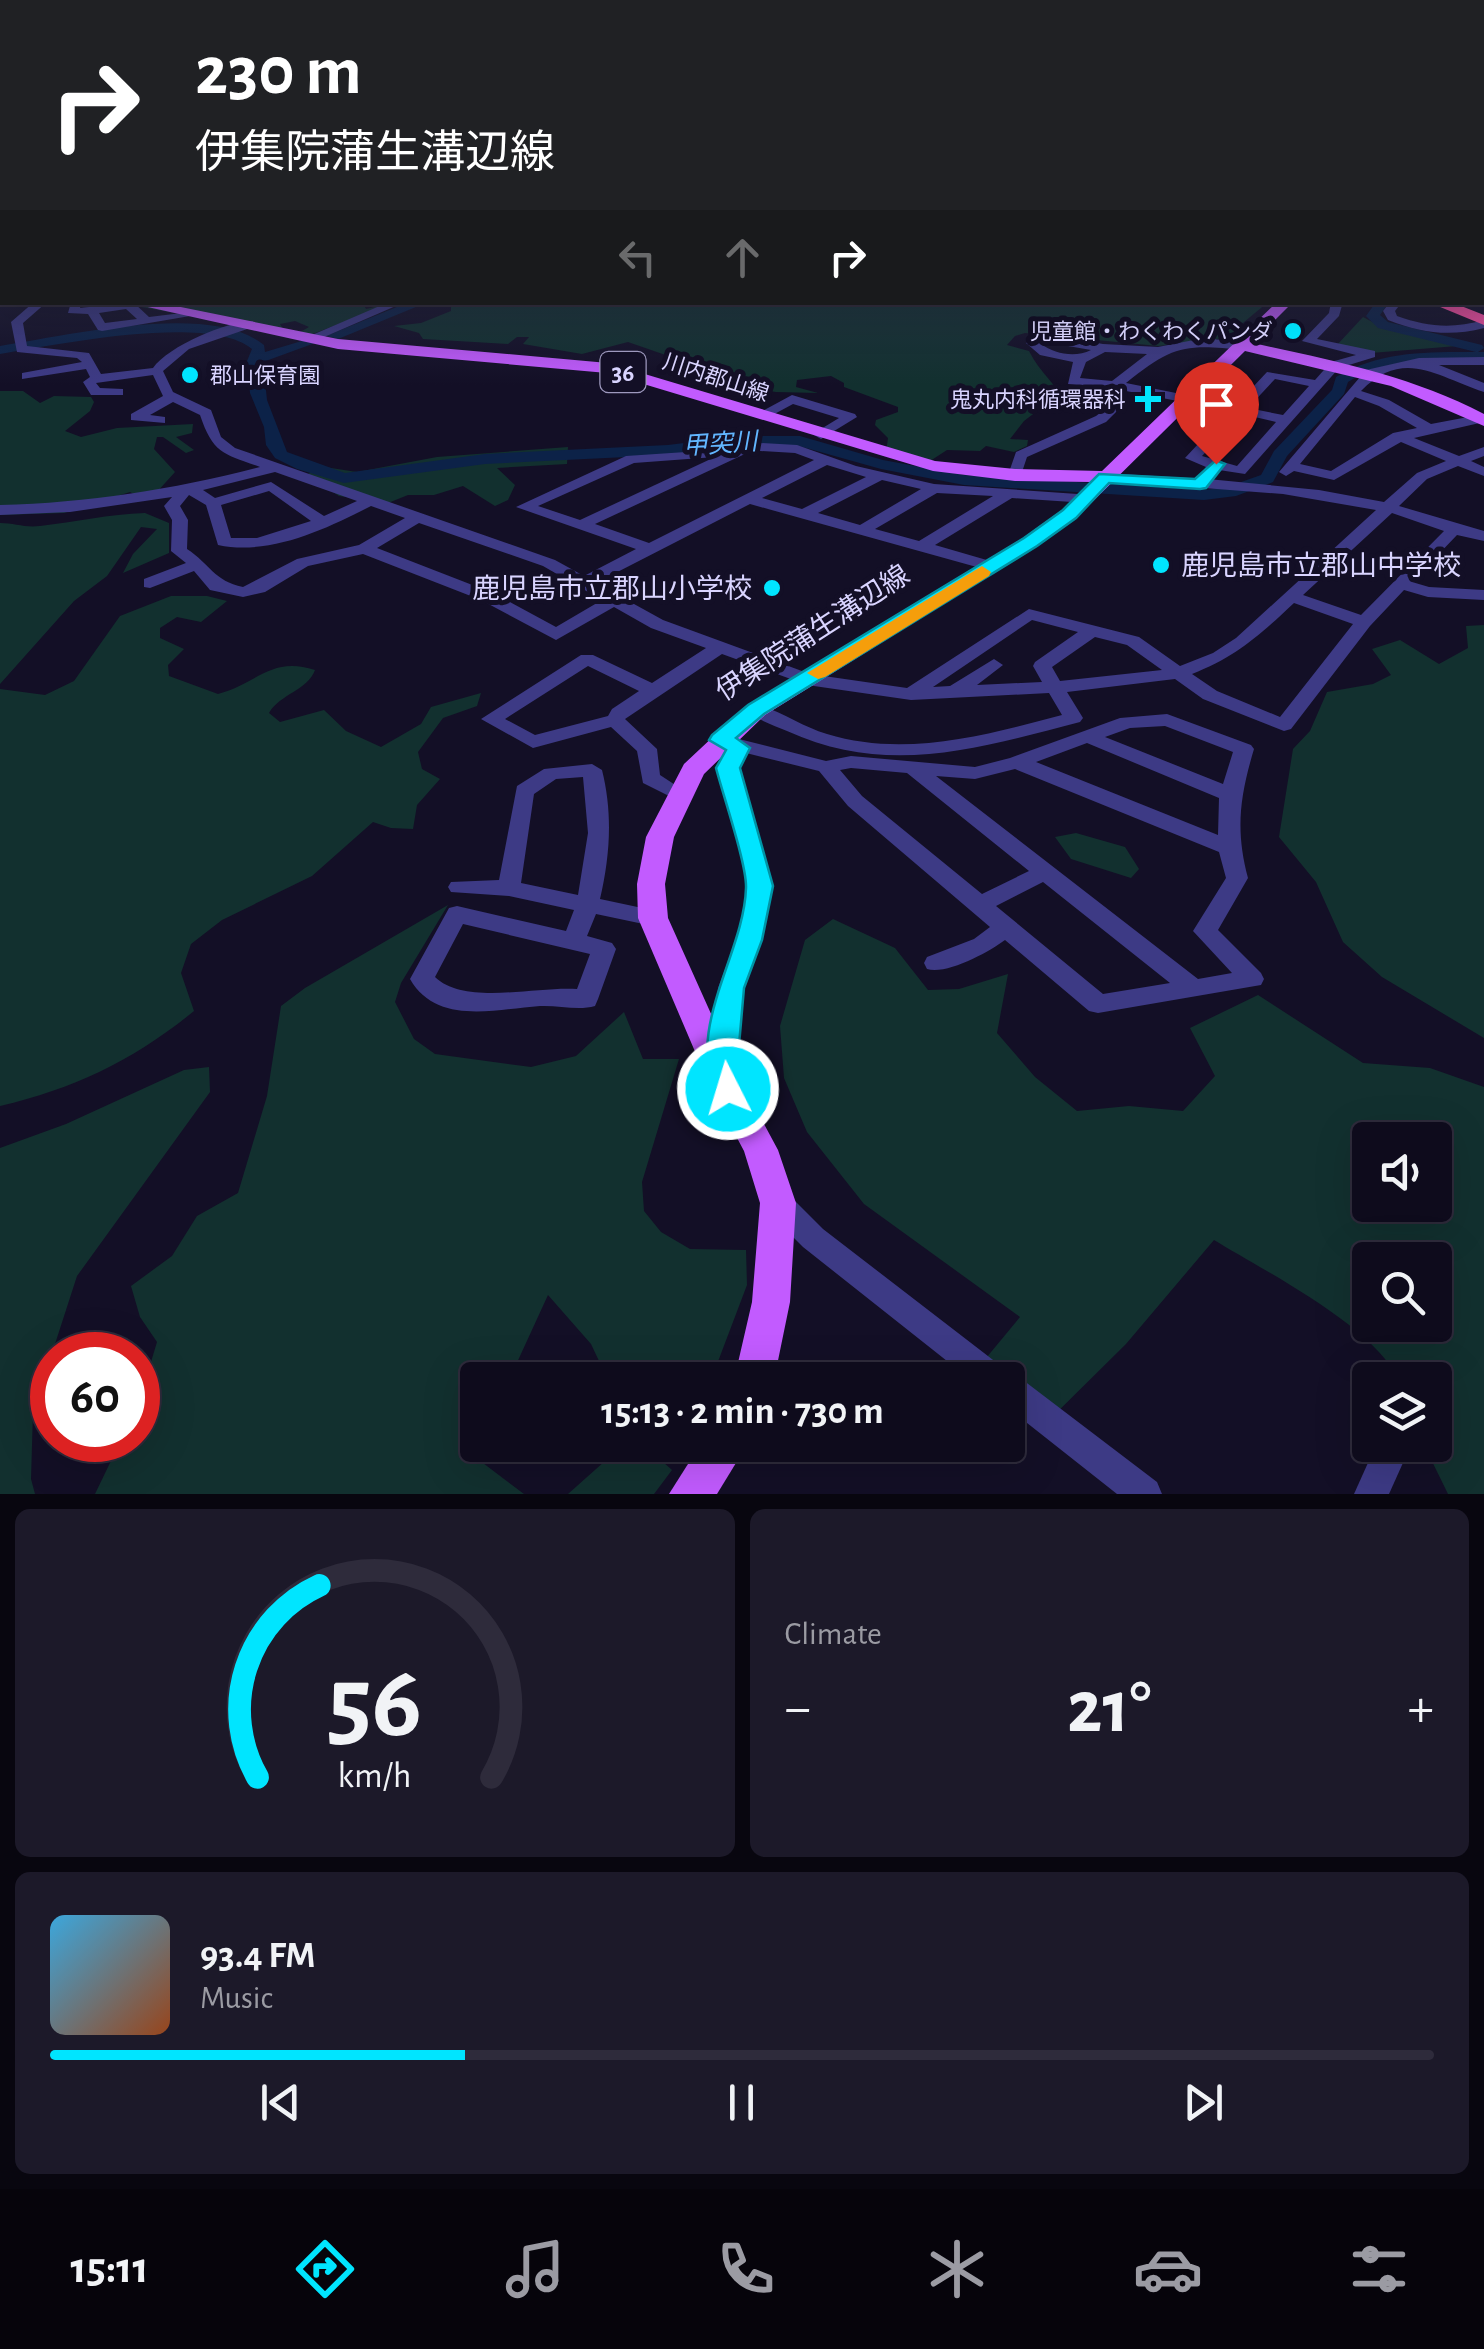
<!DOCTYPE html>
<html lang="en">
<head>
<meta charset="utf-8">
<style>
  body { margin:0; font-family:"Alegreya Sans","Noto Sans JP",sans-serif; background:#1c1929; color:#f1f3f6; height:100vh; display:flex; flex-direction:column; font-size:38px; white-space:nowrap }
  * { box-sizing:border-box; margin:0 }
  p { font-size:32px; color:#9b9ba3 }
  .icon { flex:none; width:55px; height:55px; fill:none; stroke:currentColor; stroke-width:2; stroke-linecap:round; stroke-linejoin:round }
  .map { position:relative; height:1494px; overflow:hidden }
  .side { display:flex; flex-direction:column; gap:15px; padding:15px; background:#08060f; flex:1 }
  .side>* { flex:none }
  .banner { position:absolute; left:0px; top:0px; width:1485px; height:305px; box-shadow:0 10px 40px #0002,0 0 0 2px #2e2b3b; background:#202124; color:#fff; overflow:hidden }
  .buttons { position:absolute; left:1352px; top:1122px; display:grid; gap:20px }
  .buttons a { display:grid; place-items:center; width:100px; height:100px; border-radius:10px; background:#0e0b1c; box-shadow:0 10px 40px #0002,0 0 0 2px #2e2b3b; font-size:50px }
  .speed { position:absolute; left:30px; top:1332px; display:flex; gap:20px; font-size:50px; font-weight:700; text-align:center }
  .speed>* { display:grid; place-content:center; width:130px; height:130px; border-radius:50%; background:#0e0b1c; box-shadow:0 10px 40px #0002,0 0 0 2px #2e2b3b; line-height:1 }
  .speed .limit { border:15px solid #d22; background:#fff; color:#111 }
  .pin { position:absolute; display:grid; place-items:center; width:85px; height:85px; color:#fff; margin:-102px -42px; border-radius:50% 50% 50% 0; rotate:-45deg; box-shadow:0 0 10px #0007 }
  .pin .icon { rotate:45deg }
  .me { position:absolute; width:110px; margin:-55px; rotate:355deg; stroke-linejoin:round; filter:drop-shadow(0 0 8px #0008) }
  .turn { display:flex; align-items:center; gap:35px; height:210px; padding:0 30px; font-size:45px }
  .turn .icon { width:130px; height:130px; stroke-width:2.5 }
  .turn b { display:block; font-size:70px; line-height:85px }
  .lanes { display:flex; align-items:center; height:95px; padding:0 30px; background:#0003; justify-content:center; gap:50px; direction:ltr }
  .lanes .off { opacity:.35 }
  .big { font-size:75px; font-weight:700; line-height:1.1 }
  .side .tile { flex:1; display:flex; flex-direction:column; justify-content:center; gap:15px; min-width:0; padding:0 35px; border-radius:15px; background:#1c1929 }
  .side .dial { align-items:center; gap:0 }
  .dial svg { height:260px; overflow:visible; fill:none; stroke:#2e2b3b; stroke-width:7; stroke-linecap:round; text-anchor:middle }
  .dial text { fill:#f1f3f6; stroke:none }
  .song { display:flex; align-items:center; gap:30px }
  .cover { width:120px; height:120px; border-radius:15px; background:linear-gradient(135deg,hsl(200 70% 55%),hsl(20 70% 35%)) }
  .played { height:10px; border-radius:5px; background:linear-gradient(90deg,#00e5ff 30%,#2e2b3b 30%) }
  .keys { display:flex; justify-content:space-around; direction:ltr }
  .heat { display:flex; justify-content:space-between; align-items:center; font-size:55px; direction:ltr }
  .side .tiles { flex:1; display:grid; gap:15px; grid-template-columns:1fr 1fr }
  .tile:last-child { grid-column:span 2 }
  .trip { position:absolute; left:460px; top:1362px; width:565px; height:100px; border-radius:10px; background:#0e0b1c; box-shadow:0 10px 40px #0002,0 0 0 2px #2e2b3b; font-weight:700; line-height:100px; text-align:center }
  .menu { display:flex; height:160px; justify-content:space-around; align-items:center; background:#06040b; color:#9b9ba3 }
  .menu .icon { width:70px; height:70px }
  .menu .on { color:#00e5ff }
  .menu b { font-size:45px; color:#f1f3f6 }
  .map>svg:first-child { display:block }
</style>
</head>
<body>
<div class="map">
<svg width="1484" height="1494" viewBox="0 0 1484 1494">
  <rect width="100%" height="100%" fill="#130f26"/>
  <g fill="#12302f" fill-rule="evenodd">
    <polygon points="362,302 366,309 393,303 310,335 293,336 309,327 295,321 280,324 283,329 256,328 120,303"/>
    <path d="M456,302L1267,303L1238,327V332L1214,340L1158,346L1025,333L1015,336L1007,345L1029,351C1040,373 1056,383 1066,405L1049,402L1024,421L1010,439L1028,440L1027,446L1014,452L986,446L980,451L947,450L927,463L886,453L888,438L875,425L876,420L898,412V407L844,387V383L831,376L797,380L796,387L818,393L776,392L693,379L703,368L628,342L582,354L523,344L529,337H517L508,344L423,339L419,333L394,326L421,323L451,311V304Z"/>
    <polygon points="1363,317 1382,327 1457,346 1371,353 1337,345"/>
    <polygon points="0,391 23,391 40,403 54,396 91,397 94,402 90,411 65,431 81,437 117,428 193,424 192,433 176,437 194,450 186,453 163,437 157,437 154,449 175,472 156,493 139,497 130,492 64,513 0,515"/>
    <polygon points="568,447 567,464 497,468 515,485 508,500 495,506 463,486 434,495 408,495 388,503 339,496 307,475 318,466 357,472 437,457"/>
    <path d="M145,513L169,523V553L123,573L133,554L157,529L141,527L107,576L74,601L0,684V523C14,523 25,528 40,526C75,522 109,514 145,513Z"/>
    <path d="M171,596H207L227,601L201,622L177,617L160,628V638L184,649L168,665L169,676L218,694C258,683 271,656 315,670C308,690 280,694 269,713L280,722L324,710L346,731L381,747L421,724L431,707L481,693L477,706L443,718L418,752L422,769L440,779L417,805L413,829L391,828L373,822L312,876L222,920L191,944L181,973L194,1011C134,1060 76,1088 0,1106V689L45,695L74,681L120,616Z"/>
    <polygon points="1484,625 1484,1038 1382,977 1343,942 1316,882 1279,837 1293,749 1310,731 1327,692 1373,684 1391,675 1372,649 1400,640 1439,664 1468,648 1466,626"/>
    <polygon points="1076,833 1125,847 1139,869 1131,878 1071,859 1055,837"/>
    <polygon points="448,905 401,983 395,1002 414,1039 435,1054 531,1067 576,1056 624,1012 643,1059 679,1059 642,1182 644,1211 661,1232 690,1249 746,1250 747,1285 711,1380 608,1380 591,1344 548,1295 509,1380 478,1380 478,1445 485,1445 479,1460 524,1494 95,1494 121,1440 138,1440 138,1405 157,1342 140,1317 131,1286 172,1256 197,1216 238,1193 267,1096 281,1006 305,988"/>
    <path d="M833,919L895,948L928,990L959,989L1008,974L997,1033L1035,1077L1077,1111L1129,1106L1183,1111L1215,1076L1190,1028L1258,995L1363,1063L1430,1068L1484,1087V1494H1448L1425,1447L1435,1445V1380H1398C1377,1328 1263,1270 1214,1240L1126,1344L1040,1429L1008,1403V1380L972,1375L1020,1317L864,1204L807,1132L784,1078L780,1026L805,940ZM1370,1140H1435V1205H1370ZM1370,1260H1435V1325H1370Z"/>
    <polygon points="209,1067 210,1092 77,1276 33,1412 31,1479 35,1494 0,1494 0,1148 66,1124 184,1070"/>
    <polygon points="623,1445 644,1445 672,1470 654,1494 568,1494"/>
  </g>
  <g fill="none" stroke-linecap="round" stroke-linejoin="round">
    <g fill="#0c2248" fill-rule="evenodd">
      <polygon points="409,302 428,302 338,339 326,336"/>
      <path d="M1376,302H1389L1380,315L1388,322L1482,345L1484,348L1478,352H1484V360C1436,360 1390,356 1348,382L1344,394L1287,456L1273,482L1236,496L1204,500L964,485L881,469L799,446H740L668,455L485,464L344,483L297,469L275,458L266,445L264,427L250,393L247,361L252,349C209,313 56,345 0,354V346C66,336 210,301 264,345L265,352L315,337V343L263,362L267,400L287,452L345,473L485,454L668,445L740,436H800L883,460L964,475L1204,490L1227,487L1261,475L1274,451L1332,390L1336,377C1380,351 1426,352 1476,352L1378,328L1366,316Z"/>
    </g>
    <g fill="#3d3a85" fill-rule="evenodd">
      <rect x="1482" y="250" width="2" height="6"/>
      <path d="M34,302H47L23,323L27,346L89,353L101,374L153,368C168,346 228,321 253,321V327L189,349L163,371L173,392L211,410L221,437L235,448L555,560L584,576L636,549L516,507L626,456L731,449L760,443L797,445L856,466L934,484L1092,495L1095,498L1087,503L1012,498L935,545L997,563V569L991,571L750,504L596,583L663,620L810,674L907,688L1029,609L1139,637L1180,666L1213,653L1236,638L1376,510L1283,494L1100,480V474L1105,473L1205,479L1200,475L1206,467L1185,458L1229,411L1121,390L1117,411L1106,422L1027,457L1020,478H1010L1008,475L1016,452L1096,416L1104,410L1109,389L1068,384L1073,362L1040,355L1026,343L1044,334L1103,344L1158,347L1204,338L1248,343V349L1244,350C1185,344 1173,345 1126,383L1236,405L1267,372L1315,380L1331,362L1356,355L1302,341L1329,313L1331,302H1343L1339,316L1317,339L1375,351V357L1339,368L1245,474L1219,470L1208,479L1319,490L1384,502L1417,473L1446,461L1401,442L1334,480L1294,471L1286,476L1279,472L1366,370L1419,358L1484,357V365H1439L1484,383V392C1437,377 1404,347 1361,391L1389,400L1431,424L1484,414V422L1414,438L1459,456L1484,447V456L1471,461L1484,467V476L1458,466L1427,479L1399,506L1484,531V541L1457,535L1412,582L1429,587L1484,590V600L1428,597L1404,590L1370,626L1291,729L1284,731L1203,699L1175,679L1067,692L1083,718L1080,722C979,748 888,777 787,731C773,725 757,720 746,710L756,704C781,711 802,727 827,734C905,758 986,735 1062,715L1049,693L911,700L807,685L722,654L625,719L657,749L660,775L689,794L679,801L643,783L637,751L611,727L533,748L481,719L581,655H593L652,683L706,648L651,628L614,607L556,640L481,600L363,554L308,566L265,592L243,597L210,590L194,571L150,588L144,587V579L186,563L171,551L172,520L164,506L172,497L70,512L0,515V505C89,503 175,489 260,467C224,454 213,454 200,415L173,402L150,415L165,417V423L131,420V414L163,396L153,375L96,383L100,388L123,389V395H91L83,382L90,377L86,369L22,379V373L82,362L77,358L17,352L11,322ZM1045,342L1091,350C1075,358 1055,354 1041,344ZM1105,352L1147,354L1112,381L1080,378L1086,362ZM1275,379L1309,386L1283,415L1248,408ZM1355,397L1379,406L1417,428L1393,433L1331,471L1300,464ZM1242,414L1276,422L1237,466L1202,456ZM760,451L795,453L814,460L649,543L595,524L747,453ZM715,457L580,520L538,506L634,463ZM827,465L866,477L802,509L762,498ZM275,472L357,501L324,516L271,482L215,498L203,490ZM882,480L921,489L860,525L818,513ZM269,491L311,521L257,538H231L221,505ZM937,493L993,496L919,541L875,529ZM189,495L206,505L218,545C270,556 326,529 371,506L405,518L359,545L297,559L243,587C214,581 210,564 187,549L188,520L180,506ZM1392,513L1444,531L1361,615L1303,595ZM419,523L543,566L602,600L556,627L493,593L377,548ZM1294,603L1353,624L1280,717L1217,691L1192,674C1236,657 1260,635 1294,603ZM1032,620L1078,632L1035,662L1033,666L1042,682L977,685L1003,665L994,659L950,686L933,687ZM1095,637L1127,645L1162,670L1060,681L1052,667ZM588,666L639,691L612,709L608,716L535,735L505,719Z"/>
      <path d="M71,302H82L80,308L133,302L149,317L190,312L196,315L102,331L98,330L88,314L68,313ZM126,309L137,319L105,323L99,313Z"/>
      <polygon points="389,302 405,302 315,341 305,338"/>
      <path d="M1390,302H1402L1395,311L1397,316C1428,327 1452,329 1484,320V328C1449,337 1422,333 1388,320L1383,311Z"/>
      <polygon points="1454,302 1480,302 1448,310 1442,307"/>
      <polygon points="792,395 855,414 857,417 821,439 814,435 816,432 839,418 793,404 767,418 755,415"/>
      <path d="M1167,714L1251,745L1254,749C1240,796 1235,830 1248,878L1218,930L1261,973L1264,979L1261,985L1098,1013L1089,1011L1005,940C989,952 947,975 927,969L924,963L927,957L974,939L990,927L848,806L819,771L746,753L738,769L771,887L760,940L742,988L735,1067L731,1074L722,1077L713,1074L709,1067L718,988L736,940L749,887L718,769L728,748L720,746L717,742L720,738L727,736L826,761L851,756L975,767L1010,758L1120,718ZM1165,726L1233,752L1223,784L1105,737L1130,728ZM1087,743L1219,798L1218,835L1036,762ZM851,768L907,773L1029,871L982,894L862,796L840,770ZM1015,769L1219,852L1226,878L1193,931L1232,973L1198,979L936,776L975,779ZM1043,882L1170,983L1103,994L996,906Z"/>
      <path d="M592,764L602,770C613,814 610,856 600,899L661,912L665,918L661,924L653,926L596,914L587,936L612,943L616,949L598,999L595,1006C578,1011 558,1005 540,1006C496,1009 437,1026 410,979L449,908L457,906L566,931L574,910L509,896L451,892L448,887L451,882L499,880L517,786L544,769ZM583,777L588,833L578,895L521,883L534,794L556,779ZM463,924L590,954L577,989C536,986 465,1006 435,977Z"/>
      <polygon points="778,1190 788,1194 823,1229 1010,1373 1019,1377 1157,1482 1162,1494 1117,1494 1008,1408 1008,1380 971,1380 803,1247 768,1212 764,1203 768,1194"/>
      <polygon points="1376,1445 1411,1445 1389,1494 1354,1494"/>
    </g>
    <g fill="#c25bff" fill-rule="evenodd">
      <rect x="0" y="281" width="2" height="8"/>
      <path d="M125,302H156L338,339L608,363L935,461L1015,469L1102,471L1277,302H1293L1252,343C1332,360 1411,376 1484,414V426L1391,386L1245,351L1076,518L1037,546L765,715L704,774L674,837L665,884L668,918L743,1085L778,1150L796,1203L790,1302L774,1380H734L752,1302L760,1203L744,1151L711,1089L638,918L637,884L646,837L684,764L747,705L1023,538L1062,510L1091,482L1015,481L933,471L607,373L338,349Z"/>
      <polygon points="700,1445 747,1445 717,1494 669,1494"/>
    </g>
    <polygon fill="#ff4fa3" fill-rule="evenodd" points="1428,302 1451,302 1484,315 1484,325"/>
  </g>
  <linearGradient id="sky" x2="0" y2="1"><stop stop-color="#0a0815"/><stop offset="0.46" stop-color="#333752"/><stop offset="1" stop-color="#333752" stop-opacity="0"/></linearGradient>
  <rect width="1484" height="385" fill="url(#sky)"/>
  <path fill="#00e5ff" stroke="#0095a6" stroke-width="2.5" d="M1216,460L1225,464L1206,488L1200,489L1109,483L1076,518L1037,546L764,714L736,738L750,748L740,768L773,886L762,940L744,988L737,1068L743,1089L739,1097L728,1101L718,1097C683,1030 744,955 746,888C747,865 723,795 716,768L726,750L709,740L712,735L748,705L1024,538L1063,510L1099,474L1195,479Z"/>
  <polygon fill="#f59e0b" points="982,566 991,572 989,576 825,677 818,679 807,673"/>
  <g fill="#00e5ff" stroke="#130f26" stroke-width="4">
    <circle cx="1293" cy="331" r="10"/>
    <circle cx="190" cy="375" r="10"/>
    <path d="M1143 384h10v10h10v10h-10v10h-10v-10h-10v-10h10z"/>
    <circle cx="1161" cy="565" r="10"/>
    <circle cx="772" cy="588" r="10"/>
  </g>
  <g text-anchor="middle" stroke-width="10" stroke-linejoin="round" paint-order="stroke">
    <g font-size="22" fill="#d9d4ff" stroke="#130f26" text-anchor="end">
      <text x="1273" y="339">児童館・わくわくパンダ</text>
      <text x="210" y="383" text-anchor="start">郡山保育園</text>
      <text x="1126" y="407">鬼丸内科循環器科</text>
    </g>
    <g font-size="22" fill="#d9d4ff" stroke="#130f26">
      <text transform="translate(716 377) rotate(18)" y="8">川内郡山線</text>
    </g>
    <rect fill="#130f26" stroke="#9e99be" stroke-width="2.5" x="600.5" y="352" width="45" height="40" rx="8"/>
    <g font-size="25" font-weight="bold" fill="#d9d4ff">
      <text x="623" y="381">36</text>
    </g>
    <g font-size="25" font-style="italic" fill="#62b6ff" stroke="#130f26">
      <text transform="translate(720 443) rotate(-4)" y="9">甲突川</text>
    </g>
    <g font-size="28" fill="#d9d4ff" stroke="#130f26" text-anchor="start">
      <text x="1181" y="575">鹿児島市立郡山中学校</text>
      <text x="752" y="598" text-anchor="end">鹿児島市立郡山小学校</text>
    </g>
    <g font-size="28" fill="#d9d4ff" stroke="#130f26">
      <text transform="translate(812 632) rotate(-33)" y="10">伊集院蒲生溝辺線</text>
    </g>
  </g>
</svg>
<div class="buttons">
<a><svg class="icon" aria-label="sound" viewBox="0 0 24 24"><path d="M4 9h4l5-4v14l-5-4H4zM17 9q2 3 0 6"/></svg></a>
<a><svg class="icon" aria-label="search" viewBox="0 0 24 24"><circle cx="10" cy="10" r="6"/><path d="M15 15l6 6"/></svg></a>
<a><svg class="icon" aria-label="layers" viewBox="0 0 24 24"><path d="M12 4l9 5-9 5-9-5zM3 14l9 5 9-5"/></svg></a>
</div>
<div class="speed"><div class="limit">60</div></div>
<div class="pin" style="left:1216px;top:464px;background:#d93025"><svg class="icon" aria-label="arrive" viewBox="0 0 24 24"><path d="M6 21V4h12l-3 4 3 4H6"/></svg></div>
<svg class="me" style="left:728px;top:1089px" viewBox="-20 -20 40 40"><circle r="17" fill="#00e5ff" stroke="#fff" stroke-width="3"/><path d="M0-11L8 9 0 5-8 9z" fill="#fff"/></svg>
<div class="trip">15:13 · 2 min · 730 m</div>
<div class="banner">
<div class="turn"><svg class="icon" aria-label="right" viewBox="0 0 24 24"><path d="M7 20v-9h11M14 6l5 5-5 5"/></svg><div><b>230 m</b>伊集院蒲生溝辺線</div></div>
<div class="lanes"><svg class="icon off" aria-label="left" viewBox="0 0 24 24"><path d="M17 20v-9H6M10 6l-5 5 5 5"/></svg><svg class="icon off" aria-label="ahead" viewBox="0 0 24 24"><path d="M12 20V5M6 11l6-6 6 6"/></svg><svg class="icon" aria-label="right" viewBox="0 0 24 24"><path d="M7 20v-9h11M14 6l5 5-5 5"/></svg></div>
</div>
</div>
<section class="side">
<div class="tiles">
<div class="tile dial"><svg viewBox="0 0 100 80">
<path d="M14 69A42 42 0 1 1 86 69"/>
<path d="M14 69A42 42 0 0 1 33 10" stroke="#00e5ff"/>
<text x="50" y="56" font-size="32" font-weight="700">56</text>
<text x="50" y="72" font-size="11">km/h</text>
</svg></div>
<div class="tile"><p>Climate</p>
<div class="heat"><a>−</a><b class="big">21°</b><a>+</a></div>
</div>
<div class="tile">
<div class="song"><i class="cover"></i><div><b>93.4 FM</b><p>Music</p></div></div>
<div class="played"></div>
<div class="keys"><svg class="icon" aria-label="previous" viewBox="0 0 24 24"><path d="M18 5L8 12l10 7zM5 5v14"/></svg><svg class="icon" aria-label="pause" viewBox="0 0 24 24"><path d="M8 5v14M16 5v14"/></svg><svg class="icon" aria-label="next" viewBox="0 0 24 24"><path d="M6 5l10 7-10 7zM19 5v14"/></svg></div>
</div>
</div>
</section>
<nav class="menu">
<b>15:11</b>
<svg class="icon on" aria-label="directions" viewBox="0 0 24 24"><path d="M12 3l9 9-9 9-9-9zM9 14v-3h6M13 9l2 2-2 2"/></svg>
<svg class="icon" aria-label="music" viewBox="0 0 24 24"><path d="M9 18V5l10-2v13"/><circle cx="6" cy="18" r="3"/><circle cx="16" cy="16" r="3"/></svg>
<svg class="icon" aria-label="phone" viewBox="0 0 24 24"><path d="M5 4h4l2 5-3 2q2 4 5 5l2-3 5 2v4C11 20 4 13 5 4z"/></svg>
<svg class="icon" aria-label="climate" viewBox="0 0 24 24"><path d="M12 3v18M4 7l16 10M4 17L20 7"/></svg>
<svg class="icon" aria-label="car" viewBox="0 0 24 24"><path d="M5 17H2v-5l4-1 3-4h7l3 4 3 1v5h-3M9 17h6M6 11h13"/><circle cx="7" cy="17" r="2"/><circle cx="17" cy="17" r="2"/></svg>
<svg class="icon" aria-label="filters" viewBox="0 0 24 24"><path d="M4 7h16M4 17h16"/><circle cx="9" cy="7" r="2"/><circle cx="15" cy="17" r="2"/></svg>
</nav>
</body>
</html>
